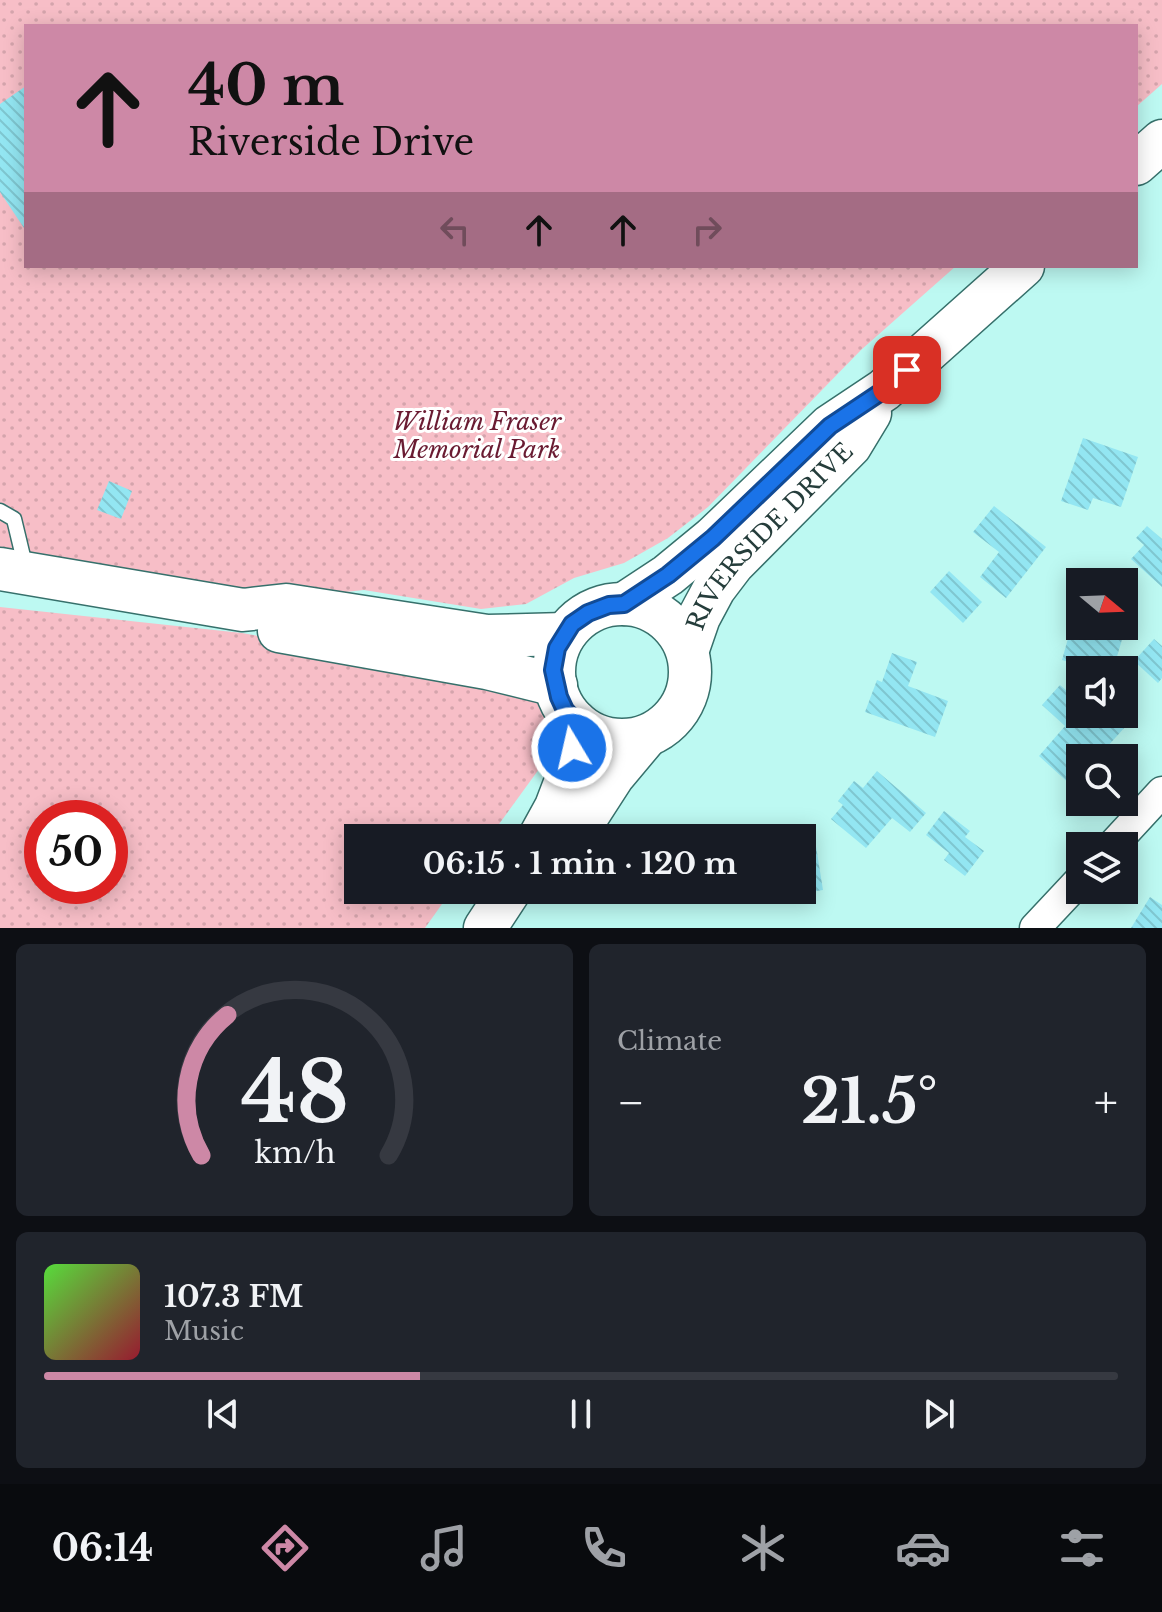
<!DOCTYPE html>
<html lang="en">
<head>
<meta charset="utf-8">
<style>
  body { margin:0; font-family:"Libre Baskerville",serif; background:#20242c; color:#f1f3f6; height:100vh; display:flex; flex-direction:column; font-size:30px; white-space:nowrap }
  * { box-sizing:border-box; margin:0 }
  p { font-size:26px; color:#9ea1a6 }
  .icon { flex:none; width:44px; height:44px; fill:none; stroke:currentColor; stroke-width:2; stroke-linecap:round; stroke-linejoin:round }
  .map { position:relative; height:928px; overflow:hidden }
  .panel { display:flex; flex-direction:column; gap:16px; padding:16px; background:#0d0f14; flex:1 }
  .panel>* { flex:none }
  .hud { position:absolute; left:24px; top:24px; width:1114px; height:244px; border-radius:0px; box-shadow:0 4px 20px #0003; background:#cd88a6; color:#111; overflow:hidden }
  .needle { width:52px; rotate:109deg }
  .buttons { position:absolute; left:1066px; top:568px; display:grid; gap:16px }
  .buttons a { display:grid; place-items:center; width:72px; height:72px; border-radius:0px; background:#171b24; box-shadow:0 4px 20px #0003; font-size:40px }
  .speed { position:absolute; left:24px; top:800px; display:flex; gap:16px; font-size:40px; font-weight:700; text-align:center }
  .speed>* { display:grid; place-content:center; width:104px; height:104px; border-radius:50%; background:#171b24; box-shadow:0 4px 20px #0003; line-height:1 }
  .speed .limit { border:12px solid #d22; background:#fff; color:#111 }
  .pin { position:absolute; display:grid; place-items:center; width:68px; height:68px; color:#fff; margin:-34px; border-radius:16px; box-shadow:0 4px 12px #0006 }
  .me { position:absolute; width:88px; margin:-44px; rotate:351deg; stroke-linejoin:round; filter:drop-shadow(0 0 6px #0008) }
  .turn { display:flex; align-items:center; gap:28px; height:168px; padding:0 32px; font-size:36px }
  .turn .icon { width:104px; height:104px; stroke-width:2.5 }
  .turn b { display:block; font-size:56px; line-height:68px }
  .lanes { display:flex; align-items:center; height:76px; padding:0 32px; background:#0003; justify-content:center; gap:40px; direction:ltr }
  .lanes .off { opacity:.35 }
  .big { font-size:60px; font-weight:700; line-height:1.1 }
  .panel .tile { flex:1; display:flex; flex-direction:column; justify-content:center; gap:12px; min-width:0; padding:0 28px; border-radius:12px; background:#20242c }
  .panel .dial { align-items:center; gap:0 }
  .dial svg { height:208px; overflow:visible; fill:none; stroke:#363941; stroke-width:7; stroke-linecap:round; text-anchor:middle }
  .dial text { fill:#f1f3f6; stroke:none }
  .song { display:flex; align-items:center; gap:24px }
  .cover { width:96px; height:96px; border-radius:12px; background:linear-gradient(135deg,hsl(110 70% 55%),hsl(350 70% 35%)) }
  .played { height:8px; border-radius:4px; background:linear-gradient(90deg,#cd88a6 35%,#363941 35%) }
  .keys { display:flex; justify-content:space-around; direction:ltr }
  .heat { display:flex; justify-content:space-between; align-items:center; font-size:44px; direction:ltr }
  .panel .tiles { flex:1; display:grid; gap:16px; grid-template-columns:1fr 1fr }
  .tile:last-child { grid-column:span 2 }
  .trip { position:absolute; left:344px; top:824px; width:472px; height:80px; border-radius:0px; background:#171b24; box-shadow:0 4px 20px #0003; font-weight:700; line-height:80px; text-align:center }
  .tab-bar { display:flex; height:128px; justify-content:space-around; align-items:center; background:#090b0e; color:#9ea1a6 }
  .tab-bar .icon { width:56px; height:56px }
  .tab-bar .selected { color:#cd88a6 }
  .tab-bar b { font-size:36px; color:#f1f3f6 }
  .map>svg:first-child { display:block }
</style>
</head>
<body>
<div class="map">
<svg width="1162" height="928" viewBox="0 0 1162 928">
  <defs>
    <pattern id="park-dots" width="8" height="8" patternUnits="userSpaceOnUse" patternTransform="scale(2)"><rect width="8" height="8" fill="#f7bec7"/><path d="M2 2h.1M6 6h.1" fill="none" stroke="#d4a4ac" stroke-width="1.8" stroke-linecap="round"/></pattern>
    <pattern id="building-back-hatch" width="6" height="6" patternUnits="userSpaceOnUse" patternTransform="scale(2)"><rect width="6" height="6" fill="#93e6f2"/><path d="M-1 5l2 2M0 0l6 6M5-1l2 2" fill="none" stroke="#7fc6d0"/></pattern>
  </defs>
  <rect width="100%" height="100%" fill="#bdf9f2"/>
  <g fill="url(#park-dots)" fill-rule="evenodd">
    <polygon points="0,0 1162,0 1162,84 1136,107 1136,26 26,26 26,266 956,266 861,350 708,507 668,538 624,563 574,578 526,604 481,609 364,590 308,596 0,559"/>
    <path d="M0,607L242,633L490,678L547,702L563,736L489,838H358V890H452L425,928H0ZM42,818H110V886H42Z"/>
  </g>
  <g fill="url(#building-back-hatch)">
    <polygon points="26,86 26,231 0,192 0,104"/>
    <polygon points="1083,438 1138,457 1121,507 1093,498 1088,510 1061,501"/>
    <polygon points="109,481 132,491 121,519 97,510"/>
    <polygon points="994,506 1046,547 1006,598 980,577 999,552 973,532"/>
    <polygon points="1147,526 1162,539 1162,587 1131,559 1144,545 1136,538"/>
    <polygon points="949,571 982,602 963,623 930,592"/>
    <polygon points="1079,599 1080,626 1126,626 1113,670 1096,670 1062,660"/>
    <polygon points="1154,639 1162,646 1162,678 1158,683 1134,661"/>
    <polygon points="892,653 917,662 908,686 948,701 935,737 865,712 877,680 882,682"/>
    <polygon points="1060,685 1080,702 1080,714 1093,714 1100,720 1105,714 1113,714 1126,726 1097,758 1080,758 1080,777 1072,786 1039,756 1065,726 1042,705"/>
    <polygon points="877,771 926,813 910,832 892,818 866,848 831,819 843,805 838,801 854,781 863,788"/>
    <polygon points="944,811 970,831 965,837 984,851 965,876 944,860 949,853 926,835"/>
    <polygon points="815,840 823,890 768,899 766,890 802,890 802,842"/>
    <polygon points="1150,897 1162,905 1162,928 1131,928"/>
  </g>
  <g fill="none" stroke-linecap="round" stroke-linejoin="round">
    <g stroke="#36706b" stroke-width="17">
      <polyline id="lane" points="0,511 14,519 26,569"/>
    </g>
    <g stroke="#36706b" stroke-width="33">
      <g id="street">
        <polyline points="1112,846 1162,792"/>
        <polyline points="1035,928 1080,880"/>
      </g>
    </g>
    <g stroke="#36706b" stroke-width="45">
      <g id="secondary">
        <polyline points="1136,164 1162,141"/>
        <polyline points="0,569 243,610 286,605 487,636 565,634"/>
        <circle cx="622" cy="672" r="68"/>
        <polyline points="624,604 668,575 713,538 830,426 884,390 1023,266"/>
        <polyline points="279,631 487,668 556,685"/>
        <path id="s1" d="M689,646L699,617L714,589L733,564L850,446L870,413"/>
        <polyline points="539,838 556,807 567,778 576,722"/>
        <polyline points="573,838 613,776 644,739"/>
        <polyline points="485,928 510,890"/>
      </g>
    </g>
    <use href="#lane" stroke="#fff" stroke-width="14"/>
    <use href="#street" stroke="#fff" stroke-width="30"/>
    <use href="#secondary" stroke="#fff" stroke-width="42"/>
  </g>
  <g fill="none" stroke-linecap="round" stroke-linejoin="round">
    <g stroke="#114b97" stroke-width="20">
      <polyline id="route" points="572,748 576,722 565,710 559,697 553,670 557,648 572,624 588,613 609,605 624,604 668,575 713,538 830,426 884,390 907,370"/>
    </g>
    <use href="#route" stroke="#1a73e8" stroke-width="14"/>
  </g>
  <g text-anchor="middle" stroke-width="6" stroke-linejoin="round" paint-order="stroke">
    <g font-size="24" font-style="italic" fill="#6a1b32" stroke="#fff">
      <text x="477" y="430">William Fraser<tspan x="477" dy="28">Memorial Park</tspan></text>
    </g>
    <g font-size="24" fill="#253d3b" stroke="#fff">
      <text dy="8" stroke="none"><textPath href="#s1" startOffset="138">RIVERSIDE DRIVE</textPath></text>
    </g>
  </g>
</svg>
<div class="buttons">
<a><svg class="needle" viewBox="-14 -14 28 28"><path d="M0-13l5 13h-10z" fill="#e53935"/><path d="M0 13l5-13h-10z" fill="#9ea1a6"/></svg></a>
<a><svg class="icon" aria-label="sound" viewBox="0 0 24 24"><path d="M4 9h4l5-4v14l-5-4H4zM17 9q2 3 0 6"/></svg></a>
<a><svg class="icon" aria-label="search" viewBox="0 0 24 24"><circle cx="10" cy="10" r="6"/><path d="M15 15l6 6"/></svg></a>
<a><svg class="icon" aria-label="layers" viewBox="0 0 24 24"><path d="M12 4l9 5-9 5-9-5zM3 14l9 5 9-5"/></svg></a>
</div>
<div class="speed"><div class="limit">50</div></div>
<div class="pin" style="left:907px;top:370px;background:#d93025"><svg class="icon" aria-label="arrive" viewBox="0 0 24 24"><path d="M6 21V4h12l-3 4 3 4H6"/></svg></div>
<svg class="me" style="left:572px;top:748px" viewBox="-20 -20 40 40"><circle r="17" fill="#1a73e8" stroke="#fff" stroke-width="3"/><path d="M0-11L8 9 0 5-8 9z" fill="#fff"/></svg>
<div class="trip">06:15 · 1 min · 120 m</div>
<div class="hud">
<div class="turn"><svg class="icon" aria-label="ahead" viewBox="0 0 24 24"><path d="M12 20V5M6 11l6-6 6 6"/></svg><div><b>40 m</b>Riverside Drive</div></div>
<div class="lanes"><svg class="icon off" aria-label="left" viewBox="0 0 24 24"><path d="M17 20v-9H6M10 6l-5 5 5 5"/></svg><svg class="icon" aria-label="ahead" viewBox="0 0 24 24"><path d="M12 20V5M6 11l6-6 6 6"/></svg><svg class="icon" aria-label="ahead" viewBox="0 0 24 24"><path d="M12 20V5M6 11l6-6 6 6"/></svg><svg class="icon off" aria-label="right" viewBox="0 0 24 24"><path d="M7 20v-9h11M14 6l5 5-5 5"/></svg></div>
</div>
</div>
<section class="panel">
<div class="tiles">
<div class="tile dial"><svg viewBox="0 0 100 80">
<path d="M14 69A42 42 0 1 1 86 69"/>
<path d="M14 69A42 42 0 0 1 24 15" stroke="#cd88a6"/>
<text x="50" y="56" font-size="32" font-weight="700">48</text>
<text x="50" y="72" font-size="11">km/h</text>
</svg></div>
<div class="tile"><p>Climate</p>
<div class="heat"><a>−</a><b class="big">21.5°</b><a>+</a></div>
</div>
<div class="tile">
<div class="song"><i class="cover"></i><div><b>107.3 FM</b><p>Music</p></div></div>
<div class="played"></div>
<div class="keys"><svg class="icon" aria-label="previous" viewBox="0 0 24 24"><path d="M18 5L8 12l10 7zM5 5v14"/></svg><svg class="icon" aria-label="pause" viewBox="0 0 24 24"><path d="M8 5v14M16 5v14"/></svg><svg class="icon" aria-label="next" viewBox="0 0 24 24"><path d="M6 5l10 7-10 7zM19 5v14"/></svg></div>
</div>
</div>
</section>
<nav class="tab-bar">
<b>06:14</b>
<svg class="icon selected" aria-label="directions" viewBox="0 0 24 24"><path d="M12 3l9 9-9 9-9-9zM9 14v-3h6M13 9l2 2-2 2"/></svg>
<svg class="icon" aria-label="music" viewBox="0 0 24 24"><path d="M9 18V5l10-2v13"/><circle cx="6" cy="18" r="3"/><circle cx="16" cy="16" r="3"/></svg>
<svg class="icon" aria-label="phone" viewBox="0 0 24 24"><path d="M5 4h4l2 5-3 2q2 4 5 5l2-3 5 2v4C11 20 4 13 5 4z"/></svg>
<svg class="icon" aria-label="climate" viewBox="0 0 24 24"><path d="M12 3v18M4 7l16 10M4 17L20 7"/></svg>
<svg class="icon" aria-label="car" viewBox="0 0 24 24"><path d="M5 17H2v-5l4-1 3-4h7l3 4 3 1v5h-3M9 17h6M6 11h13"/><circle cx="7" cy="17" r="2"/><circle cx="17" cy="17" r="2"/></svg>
<svg class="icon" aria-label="filters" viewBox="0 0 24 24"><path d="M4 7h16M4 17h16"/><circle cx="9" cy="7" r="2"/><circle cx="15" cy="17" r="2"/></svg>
</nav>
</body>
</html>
